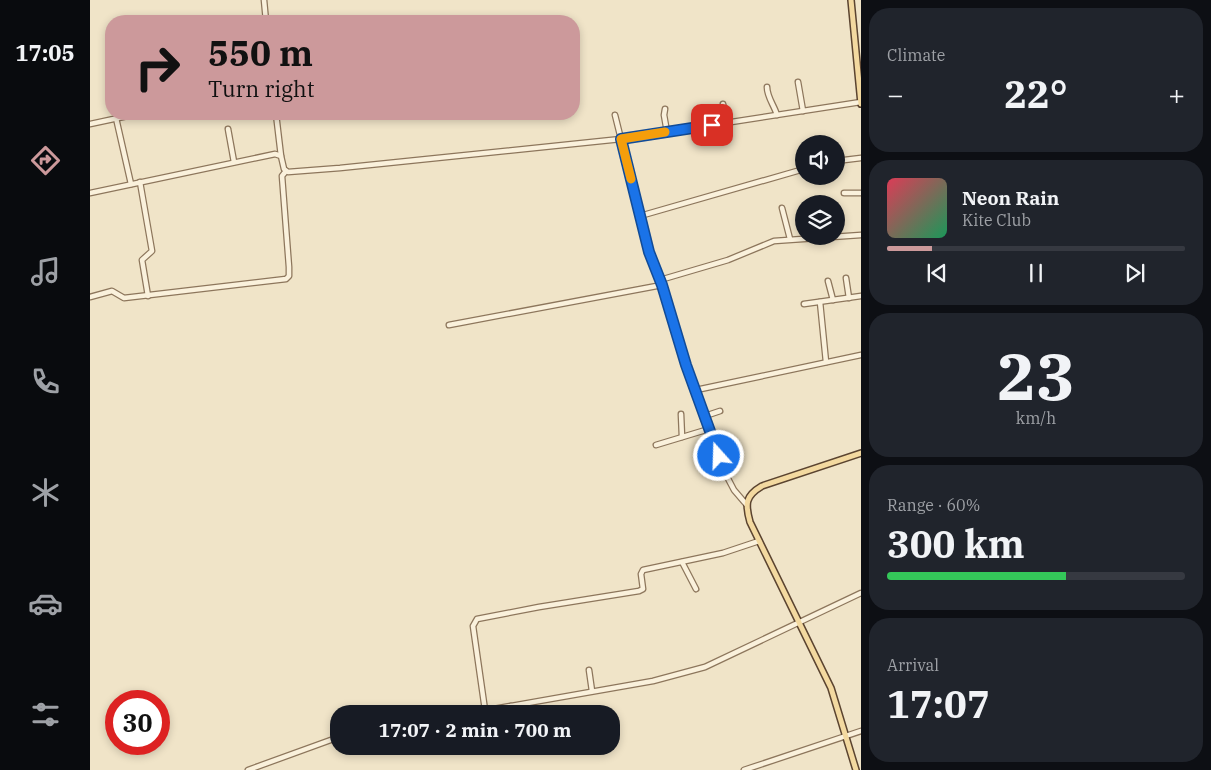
<!DOCTYPE html>
<html lang="en">
<head>
<meta charset="utf-8">
<style>
  body { margin:0; font-family:"IBM Plex Serif",serif; background:#20242c; color:#f1f3f6; height:100vh; display:flex; flex-direction:column; font-size:19px; white-space:nowrap }
  * { box-sizing:border-box; margin:0 }
  p { font-size:16px; color:#9ea1a6 }
  .icon { flex:none; width:28px; height:28px; fill:none; stroke:currentColor; stroke-width:2; stroke-linecap:round; stroke-linejoin:round }
  .map { position:relative; flex:1; overflow:hidden }
  .side { display:flex; flex-direction:column; gap:8px; padding:8px; background:#0d0f14; width:350px }
  .side>* { flex:none }
  .guide { position:absolute; left:15px; top:15px; width:475px; height:105px; border-radius:20px; box-shadow:0 2px 8px #0003; background:#cc999b; color:#111; overflow:hidden }
  .tools { position:absolute; left:705px; top:135px; display:grid; gap:10px }
  .tools a { display:grid; place-items:center; width:50px; height:50px; border-radius:50%; background:#171b24; box-shadow:0 2px 8px #0003; font-size:25px }
  .speed { position:absolute; left:15px; top:690px; display:flex; gap:10px; font-size:25px; font-weight:700; text-align:center }
  .speed>* { display:grid; place-content:center; width:65px; height:65px; border-radius:50%; background:#171b24; box-shadow:0 2px 8px #0003; line-height:1 }
  .speed .limit { border:8px solid #d22; background:#fff; color:#111 }
  .pin { position:absolute; display:grid; place-items:center; width:42px; height:42px; color:#fff; margin:-21px; border-radius:10px; box-shadow:0 2px 8px #0006 }
  .me { position:absolute; width:55px; margin:-28px; rotate:340deg; stroke-linejoin:round; filter:drop-shadow(0 0 4px #0008) }
  .turn { display:flex; align-items:center; gap:18px; height:105px; padding:0 20px; font-size:22px }
  .turn .icon { width:65px; height:65px; stroke-width:2.5 }
  .turn b { display:block; font-size:35px; line-height:42px }
  .big { font-size:38px; font-weight:700; line-height:1.1 }
  .side .widget { flex:1; display:flex; flex-direction:column; justify-content:center; gap:8px; min-width:0; padding:0 18px; border-radius:20px; background:#20242c }
  .side .dial { align-items:center; gap:0 }
  .dial b { font-size:65px; line-height:1 }
  .song { display:flex; align-items:center; gap:15px }
  .cover { width:60px; height:60px; border-radius:8px; background:linear-gradient(135deg,hsl(350 70% 55%),hsl(150 70% 35%)) }
  .played { height:5px; border-radius:2px; background:linear-gradient(90deg,#cc999b 15%,#363941 15%) }
  .keys { display:flex; justify-content:space-around; direction:ltr }
  .heat { display:flex; justify-content:space-between; align-items:center; font-size:28px; direction:ltr }
  .charge { height:8px; border-radius:4px; background:linear-gradient(90deg,#34c759 60%,#363941 0) }
  .trip { position:absolute; left:240px; top:705px; width:290px; height:50px; border-radius:20px; background:#171b24; box-shadow:0 2px 8px #0003; font-weight:700; line-height:50px; text-align:center }
  main { display:flex; flex:1; min-height:0 }
  .tabs { display:flex; flex-direction:column; width:90px; justify-content:space-around; align-items:center; background:#090b0e; color:#9ea1a6 }
  .tabs .icon { width:35px; height:35px }
  .tabs .selected { color:#cc999b }
  .tabs b { font-size:22px; color:#f1f3f6 }
  .map>svg:first-child { display:block }
</style>
</head>
<body>
<main>
<nav class="tabs">
<b>17:05</b>
<svg class="icon selected" aria-label="directions" viewBox="0 0 24 24"><path d="M12 3l9 9-9 9-9-9zM9 14v-3h6M13 9l2 2-2 2"/></svg>
<svg class="icon" aria-label="music" viewBox="0 0 24 24"><path d="M9 18V5l10-2v13"/><circle cx="6" cy="18" r="3"/><circle cx="16" cy="16" r="3"/></svg>
<svg class="icon" aria-label="phone" viewBox="0 0 24 24"><path d="M5 4h4l2 5-3 2q2 4 5 5l2-3 5 2v4C11 20 4 13 5 4z"/></svg>
<svg class="icon" aria-label="climate" viewBox="0 0 24 24"><path d="M12 3v18M4 7l16 10M4 17L20 7"/></svg>
<svg class="icon" aria-label="car" viewBox="0 0 24 24"><path d="M5 17H2v-5l4-1 3-4h7l3 4 3 1v5h-3M9 17h6M6 11h13"/><circle cx="7" cy="17" r="2"/><circle cx="17" cy="17" r="2"/></svg>
<svg class="icon" aria-label="filters" viewBox="0 0 24 24"><path d="M4 7h16M4 17h16"/><circle cx="9" cy="7" r="2"/><circle cx="15" cy="17" r="2"/></svg>
</nav>
<div class="map">
<svg width="771" height="770" viewBox="0 0 771 770">
  <rect width="100%" height="100%" fill="#f0e4c8"/>
  <g fill="none" stroke-linecap="round" stroke-linejoin="round">
    <g stroke="#8d765c" stroke-width="7">
      <g id="minor">
        <polyline points="174,0 176,21"/>
        <polyline points="21,74 20,76 21,83"/>
        <polyline points="708,82 713,111"/>
        <path d="M677,87C677,97 684,105 687,115"/>
        <polyline points="633,104 637,123"/>
        <polyline points="575,109 574,115 577,132"/>
        <polyline points="186,114 191,156"/>
        <polyline points="525,115 559,252 572,285 596,365 633,469 644,490 656,504"/>
        <polyline points="26,118 41,184"/>
        <polyline points="0,124 47,114"/>
        <polyline points="138,129 144,162"/>
        <polyline points="746,161 771,158"/>
        <polyline points="50,182 62,251 52,260 58,296"/>
        <polyline points="0,193 185,154 191,156 194,169 198,172 250,168 531,139 771,102"/>
        <polyline points="754,193 771,193"/>
        <polyline points="692,208 700,239"/>
        <polyline points="550,216 714,169"/>
        <polyline points="756,278 759,298"/>
        <polyline points="570,280 638,260 684,241 771,235"/>
        <polyline points="738,281 743,300"/>
        <polyline points="0,297 22,291 34,298 196,279 199,276 199,267 192,176 196,171"/>
        <polyline points="730,302 736,362"/>
        <polyline points="714,304 771,296"/>
        <polyline points="359,325 572,285"/>
        <polyline points="606,390 771,355"/>
        <polyline points="591,414 592,437"/>
        <polyline points="615,416 630,411"/>
        <polyline points="566,445 619,429"/>
        <polyline points="592,562 606,589"/>
        <polyline points="499,670 502,691"/>
        <polyline points="421,706 423,714"/>
        <polyline points="395,710 383,626 387,619 449,607 549,591 553,589 551,574 553,570 633,553 669,541"/>
        <polyline points="375,714 563,681 615,667 771,593"/>
        <polyline points="158,770 249,737"/>
        <polyline points="654,770 771,731"/>
      </g>
    </g>
    <g stroke="#5b4430" stroke-width="8">
      <g id="major">
        <polyline points="761,0 771,104"/>
        <path d="M766,770L741,688L660,522C655,504 655,496 672,486L771,453"/>
      </g>
    </g>
    <use href="#minor" stroke="#faf1dc" stroke-width="4.5"/>
    <use href="#major" stroke="#f3d9a0" stroke-width="5"/>
  </g>
  <g fill="none" stroke-linecap="round" stroke-linejoin="round">
    <g stroke="#114b97" stroke-width="12">
      <polyline id="route" points="622,125 531,139 559,252 572,285 596,365 629,456"/>
    </g>
    <use href="#route" stroke="#1a73e8" stroke-width="9"/>
    <polyline stroke="#f59e0b" stroke-width="9" points="541,179 531,139 575,132"/>
  </g>
</svg>
<div class="tools">
<a><svg class="icon" aria-label="sound" viewBox="0 0 24 24"><path d="M4 9h4l5-4v14l-5-4H4zM17 9q2 3 0 6"/></svg></a>
<a><svg class="icon" aria-label="layers" viewBox="0 0 24 24"><path d="M12 4l9 5-9 5-9-5zM3 14l9 5 9-5"/></svg></a>
</div>
<div class="speed"><div class="limit">30</div></div>
<div class="pin" style="left:622px;top:125px;background:#d93025"><svg class="icon" aria-label="arrive" viewBox="0 0 24 24"><path d="M6 21V4h12l-3 4 3 4H6"/></svg></div>
<svg class="me" style="left:629px;top:456px" viewBox="-20 -20 40 40"><circle r="17" fill="#1a73e8" stroke="#fff" stroke-width="3"/><path d="M0-11L8 9 0 5-8 9z" fill="#fff"/></svg>
<div class="trip">17:07 · 2 min · 700 m</div>
<div class="guide">
<div class="turn"><svg class="icon" aria-label="right" viewBox="0 0 24 24"><path d="M7 20v-9h11M14 6l5 5-5 5"/></svg><div><b>550 m</b>Turn right</div></div>
</div>
</div>
<section class="side">
<div class="widget"><p>Climate</p>
<div class="heat"><a>−</a><b class="big">22°</b><a>+</a></div>
</div>
<div class="widget">
<div class="song"><i class="cover"></i><div><b>Neon Rain</b><p>Kite Club</p></div></div>
<div class="played"></div>
<div class="keys"><svg class="icon" aria-label="previous" viewBox="0 0 24 24"><path d="M18 5L8 12l10 7zM5 5v14"/></svg><svg class="icon" aria-label="pause" viewBox="0 0 24 24"><path d="M8 5v14M16 5v14"/></svg><svg class="icon" aria-label="next" viewBox="0 0 24 24"><path d="M6 5l10 7-10 7zM19 5v14"/></svg></div>
</div>
<div class="widget dial"><b>23</b><p>km/h</p></div>
<div class="widget"><p>Range · 60%</p><b class="big">300 km</b><div class="charge"></div></div>
<div class="widget"><p>Arrival</p><b class="big">17:07</b></div>
</section>
</main>
</body>
</html>
